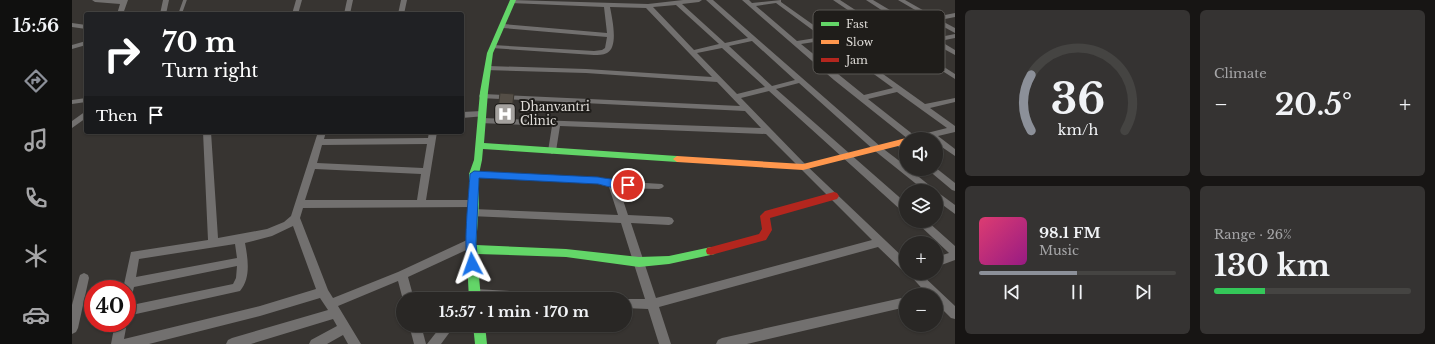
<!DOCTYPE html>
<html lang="en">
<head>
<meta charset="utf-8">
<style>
  body { margin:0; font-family:"Libre Baskerville",serif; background:#353332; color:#f1f3f6; height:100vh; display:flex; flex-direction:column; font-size:15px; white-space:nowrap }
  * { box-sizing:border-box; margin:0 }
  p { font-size:13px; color:#a5a5a7 }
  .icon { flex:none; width:22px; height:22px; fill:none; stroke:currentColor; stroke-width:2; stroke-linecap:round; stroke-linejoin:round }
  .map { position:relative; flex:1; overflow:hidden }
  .side { display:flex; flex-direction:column; gap:10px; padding:10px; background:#171514; width:480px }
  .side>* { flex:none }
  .hud { position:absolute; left:12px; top:12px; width:380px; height:122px; border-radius:4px; box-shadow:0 1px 3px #0004,0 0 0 1px #454442; background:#202124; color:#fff; overflow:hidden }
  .fabs { position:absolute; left:827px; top:132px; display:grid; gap:8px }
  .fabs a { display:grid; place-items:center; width:44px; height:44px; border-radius:50%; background:#292725; box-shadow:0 1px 3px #0004,0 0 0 1px #454442; font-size:20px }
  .speed { position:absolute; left:12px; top:280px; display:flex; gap:8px; font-size:20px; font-weight:700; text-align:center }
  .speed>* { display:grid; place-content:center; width:52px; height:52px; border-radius:50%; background:#292725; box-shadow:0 1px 3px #0004,0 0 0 1px #454442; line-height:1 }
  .speed .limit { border:6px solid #d22; background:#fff; color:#111 }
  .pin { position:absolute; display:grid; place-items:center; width:34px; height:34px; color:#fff; margin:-17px; border:2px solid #fff; border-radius:50%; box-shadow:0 1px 4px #0007 }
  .me { position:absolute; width:44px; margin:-22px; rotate:356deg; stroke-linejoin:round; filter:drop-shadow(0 0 3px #0008) }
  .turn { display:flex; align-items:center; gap:14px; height:84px; padding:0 12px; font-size:18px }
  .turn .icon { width:52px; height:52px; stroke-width:2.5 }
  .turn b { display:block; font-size:28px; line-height:34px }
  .then { display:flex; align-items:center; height:38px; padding:0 12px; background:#0003; gap:8px; font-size:15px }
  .big { font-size:30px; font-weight:700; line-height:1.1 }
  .side .card { flex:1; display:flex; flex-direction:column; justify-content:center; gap:6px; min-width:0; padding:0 14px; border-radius:6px; background:#353332 }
  .side .dial { align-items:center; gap:0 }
  .dial svg { height:104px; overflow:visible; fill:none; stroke:#454442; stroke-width:7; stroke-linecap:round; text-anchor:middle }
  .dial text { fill:#f1f3f6; stroke:none }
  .song { display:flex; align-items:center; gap:12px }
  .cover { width:48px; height:48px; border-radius:6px; background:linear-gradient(135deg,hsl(340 70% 55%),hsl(310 70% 35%)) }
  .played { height:4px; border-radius:2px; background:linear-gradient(90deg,#8c9099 50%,#454442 50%) }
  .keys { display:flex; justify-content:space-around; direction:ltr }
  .heat { display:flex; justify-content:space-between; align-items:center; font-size:22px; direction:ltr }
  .charge { height:6px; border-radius:3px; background:linear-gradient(90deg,#34c759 26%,#454442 0) }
  .side .tiles { flex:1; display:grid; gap:10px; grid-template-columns:repeat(2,1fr) }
  .trip { position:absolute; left:324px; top:292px; width:236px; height:40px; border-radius:20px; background:#292725; box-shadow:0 1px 3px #0004,0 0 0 1px #454442; font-weight:700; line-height:40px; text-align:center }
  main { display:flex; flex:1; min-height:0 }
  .dock { display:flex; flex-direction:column; width:72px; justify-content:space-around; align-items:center; background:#10100f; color:#a5a5a7 }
  .dock .icon { width:28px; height:28px }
  .dock .current { color:#8c9099 }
  .dock b { font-size:18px; color:#f1f3f6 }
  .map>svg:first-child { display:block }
</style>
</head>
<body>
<main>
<nav class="dock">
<b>15:56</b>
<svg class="icon current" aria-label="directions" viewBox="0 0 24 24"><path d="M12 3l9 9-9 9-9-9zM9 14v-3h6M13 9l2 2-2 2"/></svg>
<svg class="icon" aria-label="music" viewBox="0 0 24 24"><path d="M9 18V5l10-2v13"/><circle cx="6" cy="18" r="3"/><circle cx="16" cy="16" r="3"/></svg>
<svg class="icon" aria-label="phone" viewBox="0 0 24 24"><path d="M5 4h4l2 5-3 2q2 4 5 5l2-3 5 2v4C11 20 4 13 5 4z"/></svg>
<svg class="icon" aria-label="climate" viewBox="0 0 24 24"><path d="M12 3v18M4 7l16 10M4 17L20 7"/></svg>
<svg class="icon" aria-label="car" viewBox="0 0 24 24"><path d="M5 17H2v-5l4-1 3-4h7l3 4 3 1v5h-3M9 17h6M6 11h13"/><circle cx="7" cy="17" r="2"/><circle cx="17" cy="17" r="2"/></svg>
</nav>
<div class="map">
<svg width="883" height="344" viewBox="0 0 883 344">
  <rect width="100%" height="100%" fill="#373431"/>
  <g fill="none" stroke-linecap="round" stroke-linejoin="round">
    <polyline stroke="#72706f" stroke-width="3.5" points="108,14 113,0"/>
    <g fill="#72706f" fill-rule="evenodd">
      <polygon points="20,0 56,0 51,14 45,14 48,4 23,2"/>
      <polygon points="91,0 97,0 94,14 88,14"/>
      <polygon points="224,0 230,0 226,14 220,14"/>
      <polygon points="275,0 281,0 278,14 272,14"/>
      <polygon points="329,0 335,0 332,14 326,14"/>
      <path d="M440,0L576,4L611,0H630L627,2L610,4L653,43L676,38L634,0H641L809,147L834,166V169H837L862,189L864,191H853L803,151L727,83L704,89L834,203V213L831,212L697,91L669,98L734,165L834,260V272L830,270L806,247L587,307L599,344H587L576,309L553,308V299H550H573L549,223L398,216L396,213L398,210L401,209L546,215L537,187L526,184L402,177L397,174L402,171L526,178L541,181L590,184L592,186L590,188L587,189L547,188L556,215L597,217L600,218L602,221L600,224L597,225L559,223L584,298L800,240L694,134L488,126L484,151L480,154L476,151L480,126L407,123L406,121L410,118L689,128L673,111L408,98L407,96L408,94H411L668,106L645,82L514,73L413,70V66H416L514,69L640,77L574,8L538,7C540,18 547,47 535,53C531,55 526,55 522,55L419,48L418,47L421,45L522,51L530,50L533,48L535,37L431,28L428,26L431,24L535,33L532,7L438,3V1ZM604,5L647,44L622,50L581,7ZM680,41L723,80L700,86L657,46ZM650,48L693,87L665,94L625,53Z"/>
      <path d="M670,0H677L680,3L709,0V2L757,36L804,29L761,0H768L811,28L831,24L794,0H801L838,22L857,18L826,0H833L863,17L883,13V17L868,20L883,28V33L861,21L842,25L863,38L883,34V38L868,41L883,50V55L861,43L841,47L883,74V79L809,32L762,39L853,104L883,98V102L858,108L883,126V132L866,136L883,149V156L864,143V139H836L762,80ZM704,3L750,37L725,41L684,6ZM836,27L856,40L836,44L816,31ZM755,40L821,88L792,95L729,44ZM825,92L875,128L843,136L796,99Z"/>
      <polygon points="0,23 14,25 14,29 0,27"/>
      <polygon points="14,41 14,45 0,49 0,45"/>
      <polygon points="14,98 14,102 0,104 0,100"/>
      <polygon points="14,111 14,118 0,128 0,121"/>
      <polygon points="410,111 414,114 413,116 390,118 390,112"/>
      <path d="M131,132H139L146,238L195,229L212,222L219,216L246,132H254L252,139L356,138L357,132H365L354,200H402L405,201L407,204L405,207L231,208L228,218L256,290L261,298L326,272L395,240L399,239L403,240L404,243L403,246L336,277L342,299H331V300L326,281L266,306L289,344H276L271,335L255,344H237L239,340L265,326L261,319L179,344H154L156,340L160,338L256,310L248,298L188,316L77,344H39L43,323H55L52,339L188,306L244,289L221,226L200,236L173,243C176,259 179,278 168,291L55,316V306L161,284L164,278L165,266L62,287L59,299L55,300V289H51L59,252L136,240ZM355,144L351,168L245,163L250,145ZM243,169L349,174L345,200H233ZM163,244L165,258L64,277L67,259Z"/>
      <polygon points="827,140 834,144 834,152 831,151 823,143"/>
      <polygon points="864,168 883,183 883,191 880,190 855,169"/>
      <polygon points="864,191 883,205 883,214 864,200"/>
      <polygon points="843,221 855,221 883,246 883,260 864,267 864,257 877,253"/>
      <polygon points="12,273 16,275 17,278 6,328 4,332 0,334 0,305 7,278 8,275"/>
      <polygon points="836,273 848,273 883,306 883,319 879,318 864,303 864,295 856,295"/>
      <polygon points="403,289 490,294 494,295 496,299 392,299 399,290"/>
      <polygon points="834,297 834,307 675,344 644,344 646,340 650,338"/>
      <polygon points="337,325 349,325 354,344 342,344"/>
      <polygon points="370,325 383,325 369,344 355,344"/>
    </g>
    <g fill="#63d668" fill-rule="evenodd">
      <polygon points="438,0 444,0 421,53 416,92 412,143 605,156 609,159 605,162 411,149 410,160 407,174 407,204 404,245 494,249 567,257 597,256 639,247 643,248 644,251 643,254 597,264 567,267 494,257 405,254 409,299 397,299 394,243 397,204 397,174 402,160 408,92 415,53"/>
      <polygon points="401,325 413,325 415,344 403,344"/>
    </g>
    <polygon fill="#ff974d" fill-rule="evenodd" points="834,138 837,139 834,139 834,144 731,170 605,162 601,159 605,156 731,164"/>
    <polygon fill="#b3261e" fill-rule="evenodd" points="762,192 765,193 767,196 765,199 698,218 700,230 694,240 639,255 635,254 634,251 635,248 639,247 687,234 690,229 688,216 693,211"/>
  </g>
  <polygon fill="#48433c" points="442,94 442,101 440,118 426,117 426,110"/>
  <polygon fill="#3b3731" points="442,94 442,101 440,118 440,110"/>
  <polygon fill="#544e46" stroke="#3b3731" points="428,93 442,94 440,110 426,110"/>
  <path fill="#1a73e8" stroke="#114b97" d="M402,171L526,177C534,179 558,180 561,185C555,193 535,186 526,184L407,178L404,243L406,264L404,267L400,268L397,267C390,253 397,193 398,174Z"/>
  <defs>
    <g id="hospital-square" transform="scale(1.15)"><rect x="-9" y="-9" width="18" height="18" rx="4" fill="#a4a19e" stroke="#1f1d1a"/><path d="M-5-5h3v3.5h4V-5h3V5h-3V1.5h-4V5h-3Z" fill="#fff"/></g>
  </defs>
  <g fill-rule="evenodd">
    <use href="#hospital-square" x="433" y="114"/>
  </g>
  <g text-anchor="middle" stroke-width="4" stroke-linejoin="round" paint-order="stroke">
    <g font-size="12" fill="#dfdcd8" stroke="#1f1d1a" text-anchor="start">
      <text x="448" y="111">Dhanvantri<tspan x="448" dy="14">Clinic</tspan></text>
    </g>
  </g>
  <rect x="741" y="10" width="132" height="64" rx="6" fill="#1f1d1a" stroke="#595653" stroke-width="1"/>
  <rect x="749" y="22" width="18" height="4" fill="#63d668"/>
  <rect x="749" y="40" width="18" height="4" fill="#ff974d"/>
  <rect x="749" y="58" width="18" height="4" fill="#b3261e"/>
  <g font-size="11" fill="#dfdcd8">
    <text x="774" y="28">Fast</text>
    <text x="774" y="46">Slow</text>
    <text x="774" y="64">Jam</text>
  </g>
</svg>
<div class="fabs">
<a><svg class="icon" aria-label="sound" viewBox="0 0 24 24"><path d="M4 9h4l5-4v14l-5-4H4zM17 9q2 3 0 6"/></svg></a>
<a><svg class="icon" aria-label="layers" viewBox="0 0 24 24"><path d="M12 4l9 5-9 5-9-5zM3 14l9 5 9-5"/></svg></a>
<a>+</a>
<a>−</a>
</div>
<div class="speed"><div class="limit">40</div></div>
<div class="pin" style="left:556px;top:185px;background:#d93025"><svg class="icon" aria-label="arrive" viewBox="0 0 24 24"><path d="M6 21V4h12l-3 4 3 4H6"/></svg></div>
<svg class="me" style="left:400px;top:264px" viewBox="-20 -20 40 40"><path d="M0-17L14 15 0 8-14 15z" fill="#1a73e8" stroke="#fff" stroke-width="4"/></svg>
<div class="trip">15:57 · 1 min · 170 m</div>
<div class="hud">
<div class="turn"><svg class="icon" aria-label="right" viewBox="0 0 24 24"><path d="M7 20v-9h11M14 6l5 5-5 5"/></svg><div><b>70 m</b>Turn right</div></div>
<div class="then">Then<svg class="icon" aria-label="arrive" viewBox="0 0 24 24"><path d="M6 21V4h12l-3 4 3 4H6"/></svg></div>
</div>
</div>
<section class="side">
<div class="tiles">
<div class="card dial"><svg viewBox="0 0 100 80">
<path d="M14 69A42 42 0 1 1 86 69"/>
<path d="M14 69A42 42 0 0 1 14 26" stroke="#8c9099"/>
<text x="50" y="56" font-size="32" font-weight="700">36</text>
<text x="50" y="72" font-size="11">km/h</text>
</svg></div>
<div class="card"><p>Climate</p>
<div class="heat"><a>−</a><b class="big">20.5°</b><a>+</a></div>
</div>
<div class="card">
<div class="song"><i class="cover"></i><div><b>98.1 FM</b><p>Music</p></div></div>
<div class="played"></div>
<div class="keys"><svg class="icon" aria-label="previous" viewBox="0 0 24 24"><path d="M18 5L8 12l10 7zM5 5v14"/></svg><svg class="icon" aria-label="pause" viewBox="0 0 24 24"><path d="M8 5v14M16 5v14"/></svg><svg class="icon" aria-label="next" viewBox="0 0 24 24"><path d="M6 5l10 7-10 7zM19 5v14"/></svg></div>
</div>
<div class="card"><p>Range · 26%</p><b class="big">130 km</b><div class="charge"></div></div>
</div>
</section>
</main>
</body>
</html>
